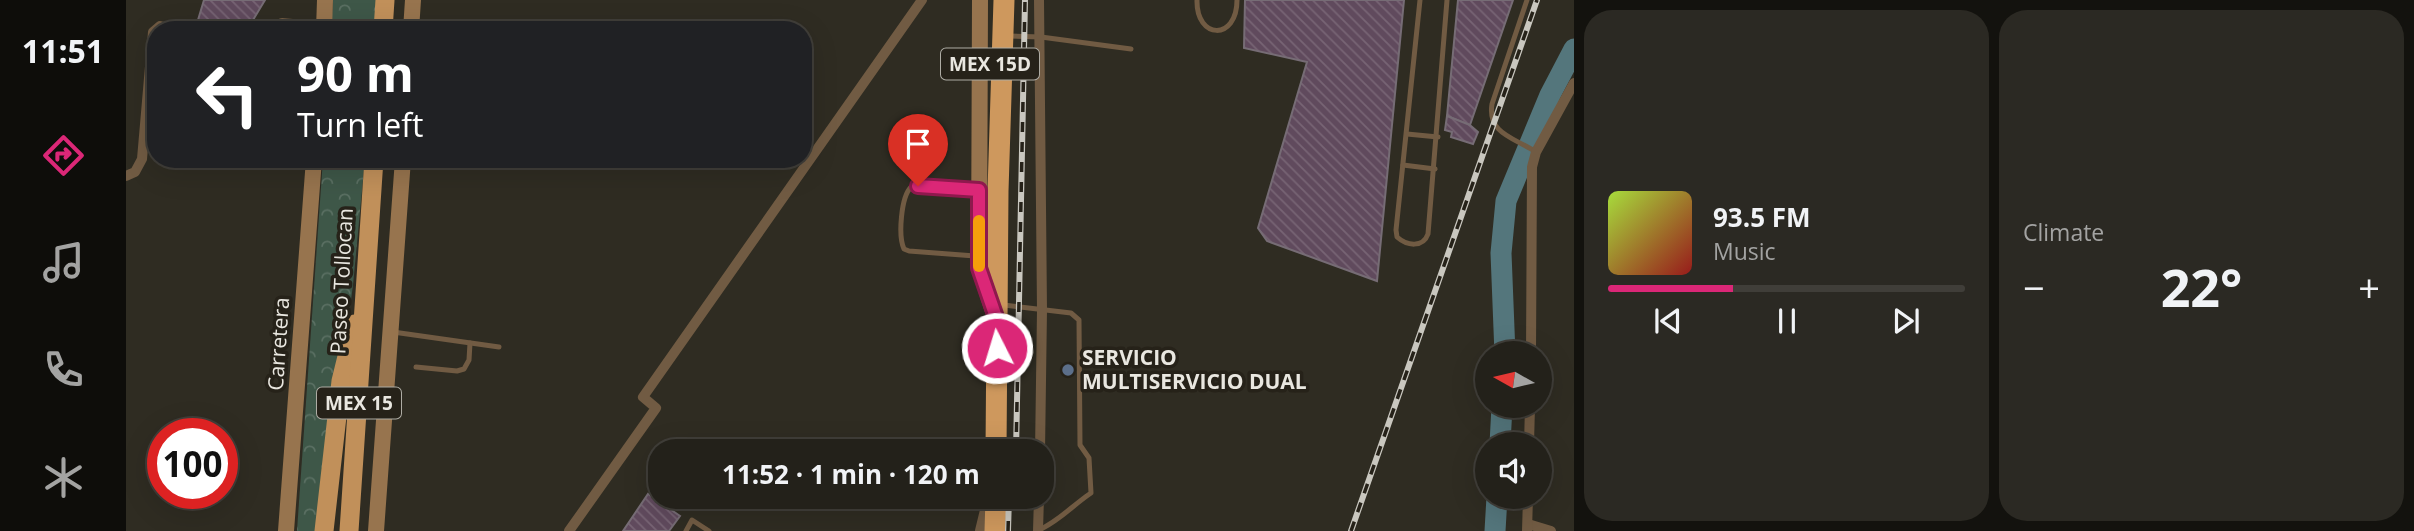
<!DOCTYPE html>
<html lang="en">
<head>
<meta charset="utf-8">
<style>
  body { margin:0; font-family:"Open Sans",sans-serif; background:#2b2923; color:#f1f3f6; height:100vh; display:flex; flex-direction:column; font-size:26px; white-space:nowrap }
  * { box-sizing:border-box; margin:0 }
  p { font-size:23px; color:#a3a3a2 }
  .icon { flex:none; width:38px; height:38px; fill:none; stroke:currentColor; stroke-width:2; stroke-linecap:round; stroke-linejoin:round }
  .map { position:relative; flex:1; overflow:hidden }
  .sheet { display:flex; flex-direction:column; gap:10px; padding:10px; background:#13120e; width:840px }
  .sheet>* { flex:none }
  .guide { position:absolute; left:21px; top:21px; width:665px; height:147px; border-radius:28px; box-shadow:0 7px 28px #0002,0 0 0 2px #403e39; background:#202124; color:#fff; overflow:hidden }
  .needle { width:46px; rotate:278deg }
  .tools { position:absolute; left:1349px; top:341px; display:grid; gap:14px }
  .tools a { display:grid; place-items:center; width:77px; height:77px; border-radius:50%; background:#23211a; box-shadow:0 7px 28px #0002,0 0 0 2px #403e39; font-size:35px }
  .speed { position:absolute; left:21px; top:418px; display:flex; gap:14px; font-size:35px; font-weight:700; text-align:center }
  .speed>* { display:grid; place-content:center; width:91px; height:91px; border-radius:50%; background:#23211a; box-shadow:0 7px 28px #0002,0 0 0 2px #403e39; line-height:1 }
  .speed .limit { border:10px solid #d22; background:#fff; color:#111 }
  .pin { position:absolute; display:grid; place-items:center; width:60px; height:60px; color:#fff; margin:-72px -30px; border-radius:50% 50% 50% 0; rotate:-45deg; box-shadow:0 0 7px #0007 }
  .pin .icon { rotate:45deg }
  .me { position:absolute; width:77px; margin:-38px; rotate:355deg; stroke-linejoin:round; filter:drop-shadow(0 0 5px #0008) }
  .turn { display:flex; align-items:center; gap:24px; height:147px; padding:0 35px; font-size:32px }
  .turn .icon { width:91px; height:91px; stroke-width:2.5 }
  .turn b { display:block; font-size:49px; line-height:60px }
  .big { font-size:52px; font-weight:700; line-height:1.1 }
  .sheet .card { flex:1; display:flex; flex-direction:column; justify-content:center; gap:10px; min-width:0; padding:0 24px; border-radius:28px; background:#2b2923 }
  .song { display:flex; align-items:center; gap:21px }
  .cover { width:84px; height:84px; border-radius:10px; background:linear-gradient(135deg,hsl(80 70% 55%),hsl(0 70% 35%)) }
  .played { height:7px; border-radius:4px; background:linear-gradient(90deg,#db2777 35%,#403e39 35%) }
  .keys { display:flex; justify-content:space-around; direction:ltr }
  .heat { display:flex; justify-content:space-between; align-items:center; font-size:38px; direction:ltr }
  .sheet .tiles { flex:1; display:grid; gap:10px; grid-template-columns:repeat(2,1fr) }
  .trip { position:absolute; left:522px; top:439px; width:406px; height:70px; border-radius:28px; background:#23211a; box-shadow:0 7px 28px #0002,0 0 0 2px #403e39; font-weight:700; line-height:70px; text-align:center }
  main { display:flex; flex:1; min-height:0 }
  .dock { display:flex; flex-direction:column; width:126px; justify-content:space-around; align-items:center; background:#0e0d0a; color:#a3a3a2 }
  .dock .icon { width:49px; height:49px }
  .dock .current { color:#db2777 }
  .dock b { font-size:32px; color:#f1f3f6 }
  .map>svg:first-child { display:block }
</style>
</head>
<body>
<main>
<nav class="dock">
<b>11:51</b>
<svg class="icon current" aria-label="directions" viewBox="0 0 24 24"><path d="M12 3l9 9-9 9-9-9zM9 14v-3h6M13 9l2 2-2 2"/></svg>
<svg class="icon" aria-label="music" viewBox="0 0 24 24"><path d="M9 18V5l10-2v13"/><circle cx="6" cy="18" r="3"/><circle cx="16" cy="16" r="3"/></svg>
<svg class="icon" aria-label="phone" viewBox="0 0 24 24"><path d="M5 4h4l2 5-3 2q2 4 5 5l2-3 5 2v4C11 20 4 13 5 4z"/></svg>
<svg class="icon" aria-label="climate" viewBox="0 0 24 24"><path d="M12 3v18M4 7l16 10M4 17L20 7"/></svg>
</nav>
<div class="map">
<svg width="1448" height="531" viewBox="0 0 1448 531">
  <defs>
    <pattern id="park-crowns" width="20" height="18" patternUnits="userSpaceOnUse" patternTransform="scale(1.75)"><rect width="20" height="18" fill="#3e5748"/><path d="M2 6a3 3 0 1 1 6 0M12 15a3 3 0 1 1 6 0" fill="none" stroke="#5a6f62"/></pattern>
    <pattern id="building-back-hatch" width="6" height="6" patternUnits="userSpaceOnUse" patternTransform="scale(1.75)"><rect width="6" height="6" fill="#604a5d"/><path d="M-1 5l2 2M0 0l6 6M5-1l2 2" fill="none" stroke="#776474"/></pattern>
  </defs>
  <rect width="100%" height="100%" fill="#2f2c22"/>
  <g fill="url(#park-crowns)">
    <polygon points="207,0 254,0 251,30 205,30"/>
    <polygon points="197,159 239,159 227,285 194,531 171,531"/>
  </g>
  <g fill="none" stroke-linecap="round" stroke-linejoin="round">
    <g stroke="#54767c" stroke-width="21">
      <polyline points="1379,354 1375,253 1380,201 1424,95 1448,49"/>
      <polyline points="1374,444 1376,406"/>
      <polyline points="1369,531 1371,497"/>
    </g>
  </g>
  <g fill="url(#building-back-hatch)" stroke="#766c75" stroke-width="2">
    <polygon points="78,0 139,0 127,20 111,30 97,30 97,28 72,20"/>
    <polygon points="1119,0 1278,0 1251,281 1141,241 1132,228 1181,62 1118,48"/>
    <polygon points="1332,0 1387,0 1344,125 1321,116"/>
    <polygon points="1321,116 1344,125 1352,132 1347,144 1325,137 1326,132 1319,130"/>
    <polygon points="522,494 554,516 543,531 497,531"/>
  </g>
  <g fill="none" stroke-linecap="round" stroke-linejoin="round">
    <g stroke="#715b43" stroke-width="5">
      <path d="M1071,0C1070,40 1111,41 1111,0"/>
      <path d="M1294,0L1270,230L1271,237C1281,246 1297,248 1302,234L1321,0"/>
      <path d="M1401,0L1366,104C1361,134 1389,138 1410,152"/>
      <polyline points="883,36 915,37 1005,49"/>
      <polyline points="1281,134 1312,137"/>
      <polyline points="1277,165 1309,169"/>
      <path d="M849,256L783,251L778,249C772,236 775,197 785,187L852,190"/>
      <path d="M878,305L945,313L953,320L954,445L963,458L965,493C947,505 933,521 913,530"/>
      <polyline points="267,332 373,347"/>
      <polyline points="290,367 331,371 338,369 343,360 344,343"/>
      <polyline points="560,531 566,520 583,531"/>
    </g>
    <g stroke="#715b43" stroke-width="10">
      <polyline points="913,0 916,310 914,452"/>
      <polyline points="142,30 156,23 198,27"/>
      <polyline points="0,176 9,172 16,159 27,32 34,26 51,30"/>
      <polyline points="1405,354 1406,167 1410,152 1448,83"/>
      <polyline points="1403,444 1404,406"/>
      <polyline points="1402,524 1425,531"/>
      <polyline points="443,531 530,408 517,397 796,0"/>
      <polyline points="912,531 913,497"/>
      <polyline points="1401,531 1402,497"/>
    </g>
    <polyline stroke="#715b43" stroke-width="14" points="856,531 863,502"/>
    <g stroke="#97744e" stroke-width="16">
      <polyline points="854,0 853,268 867,311"/>
      <polyline points="198,30 199,0"/>
      <polyline points="285,30 287,0"/>
      <polyline points="160,531 188,159"/>
      <polyline points="250,531 277,159"/>
    </g>
    <g stroke="#c1905a" stroke-width="19">
      <polyline points="257,30 259,0"/>
      <polyline points="198,531 215,381 229,324"/>
      <polyline points="223,531 248,159"/>
    </g>
    <g stroke="#ce985d" stroke-width="21">
      <polyline points="870,452 872,191 878,0"/>
      <polyline points="869,531 870,497"/>
    </g>
    <g stroke="#c9c7bf" stroke-width="6">
      <g id="rail">
        <polyline points="890,452 899,0"/>
        <polyline points="882,531 883,497"/>
        <polyline points="1225,531 1411,0"/>
      </g>
    </g>
    <use href="#rail" stroke="#262219" stroke-width="3.5" stroke-dasharray="10" stroke-linecap="butt"/>
  </g>
  <g fill="none" stroke-linecap="round" stroke-linejoin="round">
    <g stroke="#8e194d" stroke-width="18">
      <polyline id="route" points="792,186 853,190 853,268 872,323 871,348"/>
    </g>
    <use href="#route" stroke="#db2777" stroke-width="12"/>
    <polyline stroke="#f59e0b" stroke-width="12" points="853,266 853,221"/>
  </g>
  <circle fill="#5c6f8a" stroke="#262219" stroke-width="2.5" cx="942" cy="370" r="7"/>
  <g text-anchor="middle" stroke-width="7" stroke-linejoin="round" paint-order="stroke">
    <g fill="#262219" stroke="#aeaca4" stroke-width="2">
      <rect x="815" y="48.5" width="98" height="31" rx="5"/>
      <rect x="191" y="387.5" width="84" height="31" rx="5"/>
    </g>
    <g font-size="19" font-weight="bold" fill="#e9e7e0">
      <text x="864" y="71">MEX 15D</text>
      <text x="233" y="410">MEX 15</text>
    </g>
    <g font-size="21" fill="#e9e7e0" stroke="#262219">
      <text transform="translate(216 281) rotate(-87)" y="7">Paseo Tollocan</text>
      <text transform="translate(153 344) rotate(-86)" y="7">Carretera</text>
    </g>
    <g font-size="21" font-weight="bold" fill="#e9e7e0" stroke="#262219" text-anchor="start">
      <text x="956" y="365">SERVICIO<tspan x="956" dy="24">MULTISERVICIO DUAL</tspan></text>
    </g>
  </g>
</svg>
<div class="tools">
<a><svg class="needle" viewBox="-14 -14 28 28"><path d="M0-13l5 13h-10z" fill="#e53935"/><path d="M0 13l5-13h-10z" fill="#a3a3a2"/></svg></a>
<a><svg class="icon" aria-label="sound" viewBox="0 0 24 24"><path d="M4 9h4l5-4v14l-5-4H4zM17 9q2 3 0 6"/></svg></a>
</div>
<div class="speed"><div class="limit">100</div></div>
<div class="pin" style="left:792px;top:186px;background:#d93025"><svg class="icon" aria-label="arrive" viewBox="0 0 24 24"><path d="M6 21V4h12l-3 4 3 4H6"/></svg></div>
<svg class="me" style="left:871px;top:348px" viewBox="-20 -20 40 40"><circle r="17" fill="#db2777" stroke="#fff" stroke-width="3"/><path d="M0-11L8 9 0 5-8 9z" fill="#fff"/></svg>
<div class="trip">11:52 · 1 min · 120 m</div>
<div class="guide">
<div class="turn"><svg class="icon" aria-label="left" viewBox="0 0 24 24"><path d="M17 20v-9H6M10 6l-5 5 5 5"/></svg><div><b>90 m</b>Turn left</div></div>
</div>
</div>
<section class="sheet">
<div class="tiles">
<div class="card">
<div class="song"><i class="cover"></i><div><b>93.5 FM</b><p>Music</p></div></div>
<div class="played"></div>
<div class="keys"><svg class="icon" aria-label="previous" viewBox="0 0 24 24"><path d="M18 5L8 12l10 7zM5 5v14"/></svg><svg class="icon" aria-label="pause" viewBox="0 0 24 24"><path d="M8 5v14M16 5v14"/></svg><svg class="icon" aria-label="next" viewBox="0 0 24 24"><path d="M6 5l10 7-10 7zM19 5v14"/></svg></div>
</div>
<div class="card"><p>Climate</p>
<div class="heat"><a>−</a><b class="big">22°</b><a>+</a></div>
</div>
</div>
</section>
</main>
</body>
</html>
